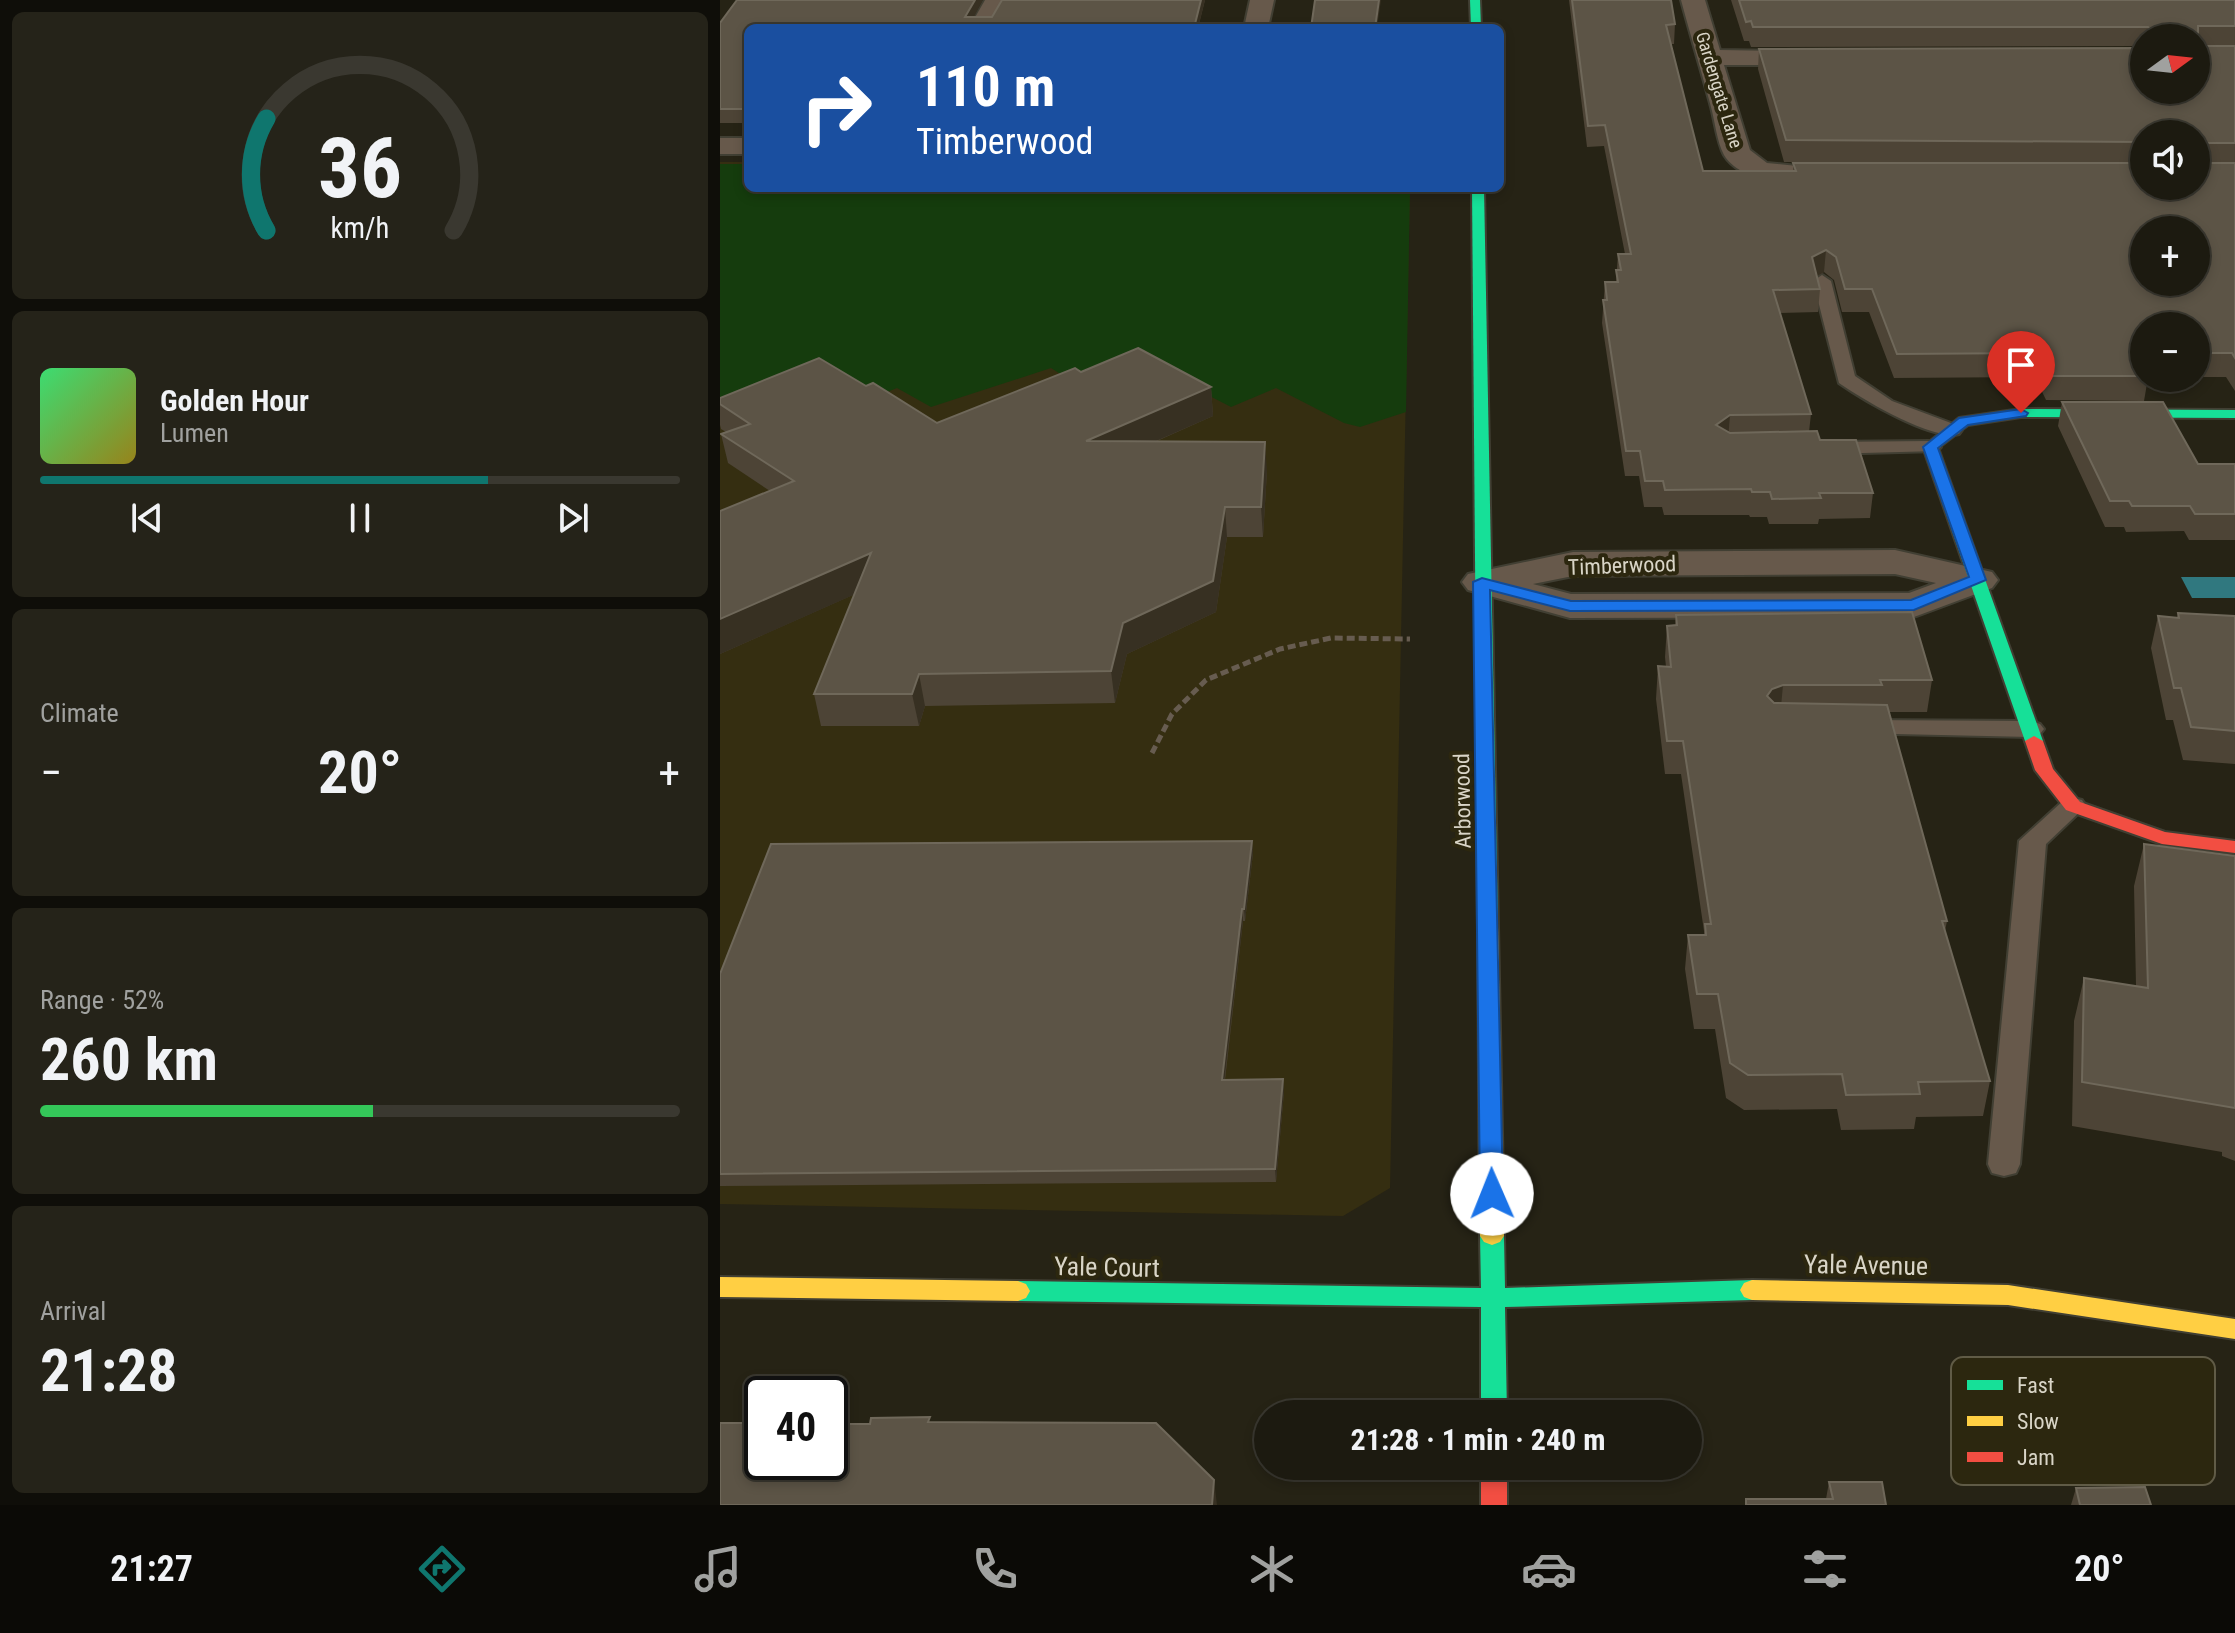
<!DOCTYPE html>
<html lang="en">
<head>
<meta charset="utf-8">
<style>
  body { margin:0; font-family:"Roboto Condensed",sans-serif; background:#252319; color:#f1f3f6; height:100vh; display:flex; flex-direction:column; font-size:30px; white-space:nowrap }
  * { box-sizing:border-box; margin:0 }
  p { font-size:26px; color:#a0a19f }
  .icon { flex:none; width:44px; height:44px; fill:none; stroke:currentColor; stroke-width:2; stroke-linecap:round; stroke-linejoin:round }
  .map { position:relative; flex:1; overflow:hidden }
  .drawer { display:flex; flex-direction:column; gap:12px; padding:12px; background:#0f0e09; width:720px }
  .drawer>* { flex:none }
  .guide { position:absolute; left:24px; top:24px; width:760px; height:168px; border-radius:12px; box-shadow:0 4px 12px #0003,0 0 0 2px #3a3830; background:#1a4fa0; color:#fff; overflow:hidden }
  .needle { width:52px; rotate:75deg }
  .buttons { position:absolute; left:1410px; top:24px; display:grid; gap:16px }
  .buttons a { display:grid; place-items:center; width:80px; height:80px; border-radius:50%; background:#1c1a10; box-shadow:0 4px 12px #0003,0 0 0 2px #3a3830; font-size:40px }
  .speed { position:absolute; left:24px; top:1376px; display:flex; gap:16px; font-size:40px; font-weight:700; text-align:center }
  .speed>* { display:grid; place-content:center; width:104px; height:104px; border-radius:50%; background:#1c1a10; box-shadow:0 4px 12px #0003,0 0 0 2px #3a3830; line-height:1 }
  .speed .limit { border:4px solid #111; border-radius:12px; background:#fff; color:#111 }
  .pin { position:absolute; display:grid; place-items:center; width:68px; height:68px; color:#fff; margin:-82px -34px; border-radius:50% 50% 50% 0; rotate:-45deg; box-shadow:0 0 8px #0007 }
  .pin .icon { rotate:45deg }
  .me { position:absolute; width:88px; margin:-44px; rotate:359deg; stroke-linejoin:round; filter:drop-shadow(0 0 6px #0008) }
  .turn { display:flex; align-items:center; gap:28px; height:168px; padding:0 40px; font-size:36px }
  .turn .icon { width:104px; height:104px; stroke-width:2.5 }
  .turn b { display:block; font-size:56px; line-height:68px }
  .big { font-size:60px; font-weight:700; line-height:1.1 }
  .drawer .tile { flex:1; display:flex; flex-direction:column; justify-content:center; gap:12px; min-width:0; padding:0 28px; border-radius:12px; background:#252319 }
  .drawer .dial { align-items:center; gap:0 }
  .dial svg { height:208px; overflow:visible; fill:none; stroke:#3a3830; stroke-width:7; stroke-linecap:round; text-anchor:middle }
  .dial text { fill:#f1f3f6; stroke:none }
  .song { display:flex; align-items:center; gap:24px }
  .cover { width:96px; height:96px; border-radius:12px; background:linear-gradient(135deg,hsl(140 70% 55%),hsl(50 70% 35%)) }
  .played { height:8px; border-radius:4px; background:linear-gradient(90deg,#0f766e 70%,#3a3830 70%) }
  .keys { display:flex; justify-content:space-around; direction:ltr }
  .heat { display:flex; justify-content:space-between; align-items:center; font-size:44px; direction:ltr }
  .charge { height:12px; border-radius:6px; background:linear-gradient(90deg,#34c759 52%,#3a3830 0) }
  .trip { position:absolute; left:534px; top:1400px; width:448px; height:80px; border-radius:40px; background:#1c1a10; box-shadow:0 4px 12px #0003,0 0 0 2px #3a3830; font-weight:700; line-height:80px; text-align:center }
  .tabs { display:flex; height:128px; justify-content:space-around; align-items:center; background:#0b0a06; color:#a0a19f }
  .tabs .icon { width:56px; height:56px }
  .tabs .current { color:#0f766e }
  .tabs b { font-size:36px; color:#f1f3f6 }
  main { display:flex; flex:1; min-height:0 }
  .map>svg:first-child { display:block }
</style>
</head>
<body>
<main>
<section class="drawer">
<div class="tile dial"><svg viewBox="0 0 100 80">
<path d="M14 69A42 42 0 1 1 86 69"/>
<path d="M14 69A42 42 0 0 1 14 26" stroke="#0f766e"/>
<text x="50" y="56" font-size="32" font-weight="700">36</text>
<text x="50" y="72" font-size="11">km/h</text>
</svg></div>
<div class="tile">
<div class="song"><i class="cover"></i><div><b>Golden Hour</b><p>Lumen</p></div></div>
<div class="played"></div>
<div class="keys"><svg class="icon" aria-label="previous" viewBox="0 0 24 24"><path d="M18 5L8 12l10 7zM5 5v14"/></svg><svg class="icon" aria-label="pause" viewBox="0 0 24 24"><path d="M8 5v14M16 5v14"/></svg><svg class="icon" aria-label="next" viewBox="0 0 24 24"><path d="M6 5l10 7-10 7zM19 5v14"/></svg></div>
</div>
<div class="tile"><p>Climate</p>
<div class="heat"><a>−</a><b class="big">20°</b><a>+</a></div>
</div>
<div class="tile"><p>Range · 52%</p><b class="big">260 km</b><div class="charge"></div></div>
<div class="tile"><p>Arrival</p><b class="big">21:28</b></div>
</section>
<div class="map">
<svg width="1515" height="1505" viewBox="0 0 1515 1505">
  <rect width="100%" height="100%" fill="#262315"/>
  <polygon fill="#352e11" points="0,162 28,162 28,188 690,188 670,1188 623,1216 0,1204"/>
  <polygon fill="#153c0d" points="0,164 28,164 28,188 690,188 686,412 640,427 624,423 556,388 511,407 422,361 345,377 331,368 211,407 177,388 155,397 0,424"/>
  <polygon fill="#30787f" points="1461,577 1515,577 1515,598 1472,598"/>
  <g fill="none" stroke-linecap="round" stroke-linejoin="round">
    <g stroke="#413f33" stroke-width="4">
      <g id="lane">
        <path d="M1102,275L1111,281L1135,376L1172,401L1239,426L1242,430L1239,434C1212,441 1142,399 1119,383L1093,281Z"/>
        <polygon points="1210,441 1221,447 1217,451 1106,454 1095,448 1106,442"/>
        <polygon points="1139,720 1311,721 1320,724 1324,729 1320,734 1311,737 1130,733 1126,728 1130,723"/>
        <polygon points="1353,798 1362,800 1366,806 1326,844 1300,1164 1296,1173 1284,1176 1272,1173 1268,1164 1299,841 1344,800"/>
      </g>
    </g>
    <g stroke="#413f33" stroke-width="4">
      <g id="street">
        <polygon points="265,0 289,0 271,28 249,28"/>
        <polygon points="530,0 554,0 548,28 524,28"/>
        <path d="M961,0H985L1000,50L1107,52L1111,57L1107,62L1098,65H1004L1030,150L1047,163L1107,169L1111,175L1107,181C1078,188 1021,183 1004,155C997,142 995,122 991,107C981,70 971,37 961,0Z"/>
        <rect x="0" y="138" width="28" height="16"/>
        <path d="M1175,550L1272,572L1278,580L1272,588L1194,617L850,618L748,590L742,582L748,574L853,552ZM1175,574L1216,583L1189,593L851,594L813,584L853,576Z"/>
      </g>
    </g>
    <g stroke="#413f33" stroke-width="4">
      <g id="fast">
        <polygon points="750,0 760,0 761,28 751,28"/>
        <polygon points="752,188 764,188 778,927 775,932 761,932 758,927"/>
        <polygon points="1301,409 1515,410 1515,418 1301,417 1248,425 1218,448 1323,741 1314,746 1305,741 1203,447 1239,418"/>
        <polygon points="772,1227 780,1230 784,1236 785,1288 1032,1280 1040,1283 1044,1290 1040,1297 1032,1300 785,1307 787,1414 761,1414 761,1307 298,1301 290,1298 286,1291 290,1284 298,1281 761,1288 760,1236 764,1230"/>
      </g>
    </g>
    <g stroke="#413f33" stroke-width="4">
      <g id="slow">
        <polygon points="768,920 775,922 778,927 784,1236 780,1242 772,1245 764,1242 760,1236 758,927 761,922"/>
        <polygon points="0,1277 298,1281 306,1284 310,1291 306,1298 298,1301 0,1297"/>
        <polygon points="1032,1280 1288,1285 1515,1319 1515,1339 1288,1305 1032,1300 1024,1297 1020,1290 1024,1283"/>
      </g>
    </g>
    <g stroke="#413f33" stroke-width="4">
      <g id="jam">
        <polygon points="1314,736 1323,741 1333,769 1360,802 1445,832 1515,841 1515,853 1442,844 1346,810 1315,770 1305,741"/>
        <rect x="761" y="1466" width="26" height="39"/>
      </g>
    </g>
    <polyline stroke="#675c50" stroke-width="5" stroke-dasharray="8 4" stroke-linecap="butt" points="432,753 452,714 486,680 560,649 611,638 690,639"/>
    <use href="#lane" fill="#67594b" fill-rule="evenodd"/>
    <use href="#street" fill="#67594b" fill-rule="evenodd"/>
    <use href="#fast" fill="#16e098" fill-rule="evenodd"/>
    <use href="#slow" fill="#ffcf43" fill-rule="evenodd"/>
    <use href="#jam" fill="#f24e42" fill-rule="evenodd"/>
  </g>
  <g fill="#4d4436">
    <polygon points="282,0 485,0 478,28 28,28 28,123 0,123 0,23 272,17"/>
    <polygon points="849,0 951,0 955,24 954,44 951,44 983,171 1073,171 1073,163 1476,186 1424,134 1424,163 1064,162 1038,69 1039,49 1424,90 1476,38 1424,38 1424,46 1031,47 1029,41 1024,41 1011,0 1515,0 1515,391 1506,377 1476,377 1476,326 1424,326 1424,378 1428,378 1424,401 1326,400 1315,377 1174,378 1149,312 1122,312 1114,280 1104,272 1097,276 1100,289 1098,312 1060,313 1091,414 1089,432 1100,440 1153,493 1150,518 1099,519 1098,524 1049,524 1047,517 1030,517 1029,515 944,515 942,507 924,507 919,476 905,476 882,323 885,282 896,282 898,254 905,254 884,146 867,147"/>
    <polygon points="361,372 491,387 493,416 437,441 547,471 543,537 507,537 496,612 407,654 395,703 205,706 199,726 101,726 94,694 135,594 0,654 0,511 50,491 8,463 1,434 6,432 1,429 0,425 0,398 146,386 217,423"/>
    <polygon points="1342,402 1478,464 1515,464 1515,540 1469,540 1464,531 1406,532 1404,527 1385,527 1338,426"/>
    <polygon points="1458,613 1515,616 1515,764 1463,760 1453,720 1446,720 1431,648 1438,616 1457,618"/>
    <polygon points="956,615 1212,680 1207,712 1169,712 1227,921 1225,931 1270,1081 1263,1116 1196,1117 1194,1129 1121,1130 1117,1109 1024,1110 1006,1098 995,1029 974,1029 965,969 968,935 984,935 984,931 961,774 945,774 936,699 938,666 946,667 945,657 947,626 955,625"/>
    <polygon points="532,841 533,853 525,921 523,921 505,1080 563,1079 564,1092 556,1182 0,1186 0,974"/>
    <polygon points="1424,844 1515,856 1515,1161 1502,1156 1502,1152 1352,1126 1354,1021 1364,978 1416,986 1414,886"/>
    <polygon points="1109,1482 1166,1505 1025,1505 1026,1499 1106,1499"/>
    <polygon points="1356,1488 1431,1505 1351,1505"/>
  </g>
  <g fill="#373022">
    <polygon points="255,0 263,0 248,28 245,17"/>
    <polygon points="481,0 485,0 478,28 474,28"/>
    <polygon points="659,0 661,0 657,28 655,28"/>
    <polygon points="1106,250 1104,272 1090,280 1092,257"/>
    <polygon points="491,387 493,416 370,470 366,441"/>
    <polygon points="1010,415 1008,440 996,425"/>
    <polygon points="545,442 547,471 543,537 541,507"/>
    <polygon points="505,507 507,537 496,612 407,654 395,703 391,671 403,623"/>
    <polygon points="151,553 158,584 0,654 0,619"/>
    <polygon points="199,674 205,706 199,726 192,694"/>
    <polygon points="1063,685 1060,717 1047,696 1052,689"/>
    <polygon points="532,841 533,853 525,921 524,909"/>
    <polygon points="522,909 523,921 503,1092 502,1080"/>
    <polygon points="563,1079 564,1092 556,1182 555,1169"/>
    <polygon points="494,1480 497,1505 492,1505"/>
  </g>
  <g fill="#5c5446" stroke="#6f685a" stroke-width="2" fill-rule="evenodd">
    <polygon points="17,0 255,0 245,17 272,17 282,0 481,0 474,28 28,28 28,109 0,109 0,23"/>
    <polygon points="595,0 659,0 655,28 591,28"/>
    <path d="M852,0H951L955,24L946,25L983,171H1076L1073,163H1424V186H1476V134H1424V142L1066,140L1039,49L1424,48V90H1476V38H1431V30L1428,27H1033L1031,21L1026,22L1019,0H1515V26H1478V46H1515V143H1478V163H1515V358L1512,353H1476V326H1424V353H1416L1424,368V376H1330L1320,353L1177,354L1152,289H1125L1116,257L1106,250L1092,257L1100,289L1053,290L1091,414L1010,415L996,425L1010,433L1097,431L1100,440H1136L1153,493H1099L1101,498L1052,499L1050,492H1032L1031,489L945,490L943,481H925L920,451H906L883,300H887L885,282H898L896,270H901L898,254H911L885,125L868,126ZM1424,230H1476V282H1424Z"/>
    <polygon points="418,348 491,387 366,441 545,442 541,507 505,507 493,581 403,623 391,671 199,674 192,694 94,694 151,553 0,619 0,511 74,481 1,434 30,424 0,404 0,398 99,358 146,386 153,383 217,423 355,368 361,372"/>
    <polygon points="1342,402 1443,402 1478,464 1515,464 1515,514 1475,514 1470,506 1412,506 1409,501 1390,501"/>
    <polygon points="1192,612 1212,680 1160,680 1162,685 1063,685 1052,689 1047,696 1054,703 1167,705 1227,921 1222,921 1270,1081 1198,1082 1200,1094 1126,1095 1122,1074 1028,1075 1010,1063 998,994 977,994 968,935 986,935 985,924 991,924 963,741 947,741 938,666 951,667 947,626 957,625 956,615"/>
    <polygon points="1458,613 1515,616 1515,731 1471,727 1461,688 1454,688 1438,616 1459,618"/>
    <polygon points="532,841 524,909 522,909 502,1080 563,1079 555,1169 0,1174 0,974 51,844"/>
    <polygon points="1424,844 1515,856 1515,1108 1362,1082 1364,978 1428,988"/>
    <polygon points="210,1417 208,1422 436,1423 494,1480 492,1505 0,1505 0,1423 42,1423 42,1462 110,1462 110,1424 150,1424 151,1418"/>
    <polygon points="1109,1482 1162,1482 1166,1505 1026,1505 1026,1499 1113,1499"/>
    <polygon points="1425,1487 1431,1505 1360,1505 1356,1488"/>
  </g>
  <polygon fill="#1a73e8" stroke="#114b97" stroke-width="2" points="1301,409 1308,413 1306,416 1248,425 1218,448 1266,580 1194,610 850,611 770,590 783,1194 780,1201 772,1203 763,1201 760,1194 753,582 762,578 851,601 1191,600 1249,577 1203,447 1239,418"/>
  <g text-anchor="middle" stroke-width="8" stroke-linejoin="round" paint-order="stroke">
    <g font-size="18" fill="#d9d5c7" stroke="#2c270f">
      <text transform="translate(999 90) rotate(73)" y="6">Gardengate Lane</text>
    </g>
    <g font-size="22" fill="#d9d5c7" stroke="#2c270f">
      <text transform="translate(902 565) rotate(-2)" y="8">Timberwood</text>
      <text transform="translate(742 801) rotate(-91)" y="8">Arborwood</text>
    </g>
    <g font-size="26" fill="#d9d5c7" stroke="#2c270f">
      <text transform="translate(1146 1265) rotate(1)" y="9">Yale Avenue</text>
      <text transform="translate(387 1267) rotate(1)" y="9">Yale Court</text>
    </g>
  </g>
  <rect x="1231" y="1357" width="264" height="128" rx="12" fill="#2c270f" stroke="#605b46" stroke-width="2"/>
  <rect x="1247" y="1380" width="36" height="10" fill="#16e098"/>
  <rect x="1247" y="1416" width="36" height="10" fill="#ffcf43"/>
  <rect x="1247" y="1452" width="36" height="10" fill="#f24e42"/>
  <g font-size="22" fill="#d9d5c7">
    <text x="1297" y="1393">Fast</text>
    <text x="1297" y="1429">Slow</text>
    <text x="1297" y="1465">Jam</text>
  </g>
</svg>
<div class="buttons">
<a><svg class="needle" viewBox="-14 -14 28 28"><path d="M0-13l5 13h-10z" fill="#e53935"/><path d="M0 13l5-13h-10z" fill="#a0a19f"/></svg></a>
<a><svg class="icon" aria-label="sound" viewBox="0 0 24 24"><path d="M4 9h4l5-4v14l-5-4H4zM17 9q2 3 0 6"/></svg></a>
<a>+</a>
<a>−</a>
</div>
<div class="speed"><div class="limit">40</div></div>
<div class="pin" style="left:1301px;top:413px;background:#d93025"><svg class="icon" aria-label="arrive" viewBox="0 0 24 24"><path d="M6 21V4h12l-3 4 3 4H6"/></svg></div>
<svg class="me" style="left:772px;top:1194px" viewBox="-20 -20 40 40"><circle r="19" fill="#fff"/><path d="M0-13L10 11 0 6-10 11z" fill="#1a73e8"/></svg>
<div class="trip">21:28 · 1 min · 240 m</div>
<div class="guide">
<div class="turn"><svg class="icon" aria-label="right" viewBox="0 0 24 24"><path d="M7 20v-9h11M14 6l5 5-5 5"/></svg><div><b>110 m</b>Timberwood</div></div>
</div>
</div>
</main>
<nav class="tabs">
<b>21:27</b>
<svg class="icon current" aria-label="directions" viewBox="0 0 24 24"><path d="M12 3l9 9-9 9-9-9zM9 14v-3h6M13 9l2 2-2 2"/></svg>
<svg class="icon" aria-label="music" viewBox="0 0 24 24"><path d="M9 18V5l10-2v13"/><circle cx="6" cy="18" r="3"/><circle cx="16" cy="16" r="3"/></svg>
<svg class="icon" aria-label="phone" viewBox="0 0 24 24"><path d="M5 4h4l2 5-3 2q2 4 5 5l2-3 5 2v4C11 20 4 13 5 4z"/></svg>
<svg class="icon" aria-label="climate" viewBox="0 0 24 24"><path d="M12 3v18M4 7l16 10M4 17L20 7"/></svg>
<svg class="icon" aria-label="car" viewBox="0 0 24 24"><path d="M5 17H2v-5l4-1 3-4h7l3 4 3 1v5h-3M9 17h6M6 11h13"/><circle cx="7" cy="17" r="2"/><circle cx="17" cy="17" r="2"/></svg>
<svg class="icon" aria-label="filters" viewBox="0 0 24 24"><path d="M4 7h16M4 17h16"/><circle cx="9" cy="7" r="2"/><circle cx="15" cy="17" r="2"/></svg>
<b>20°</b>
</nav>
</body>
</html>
